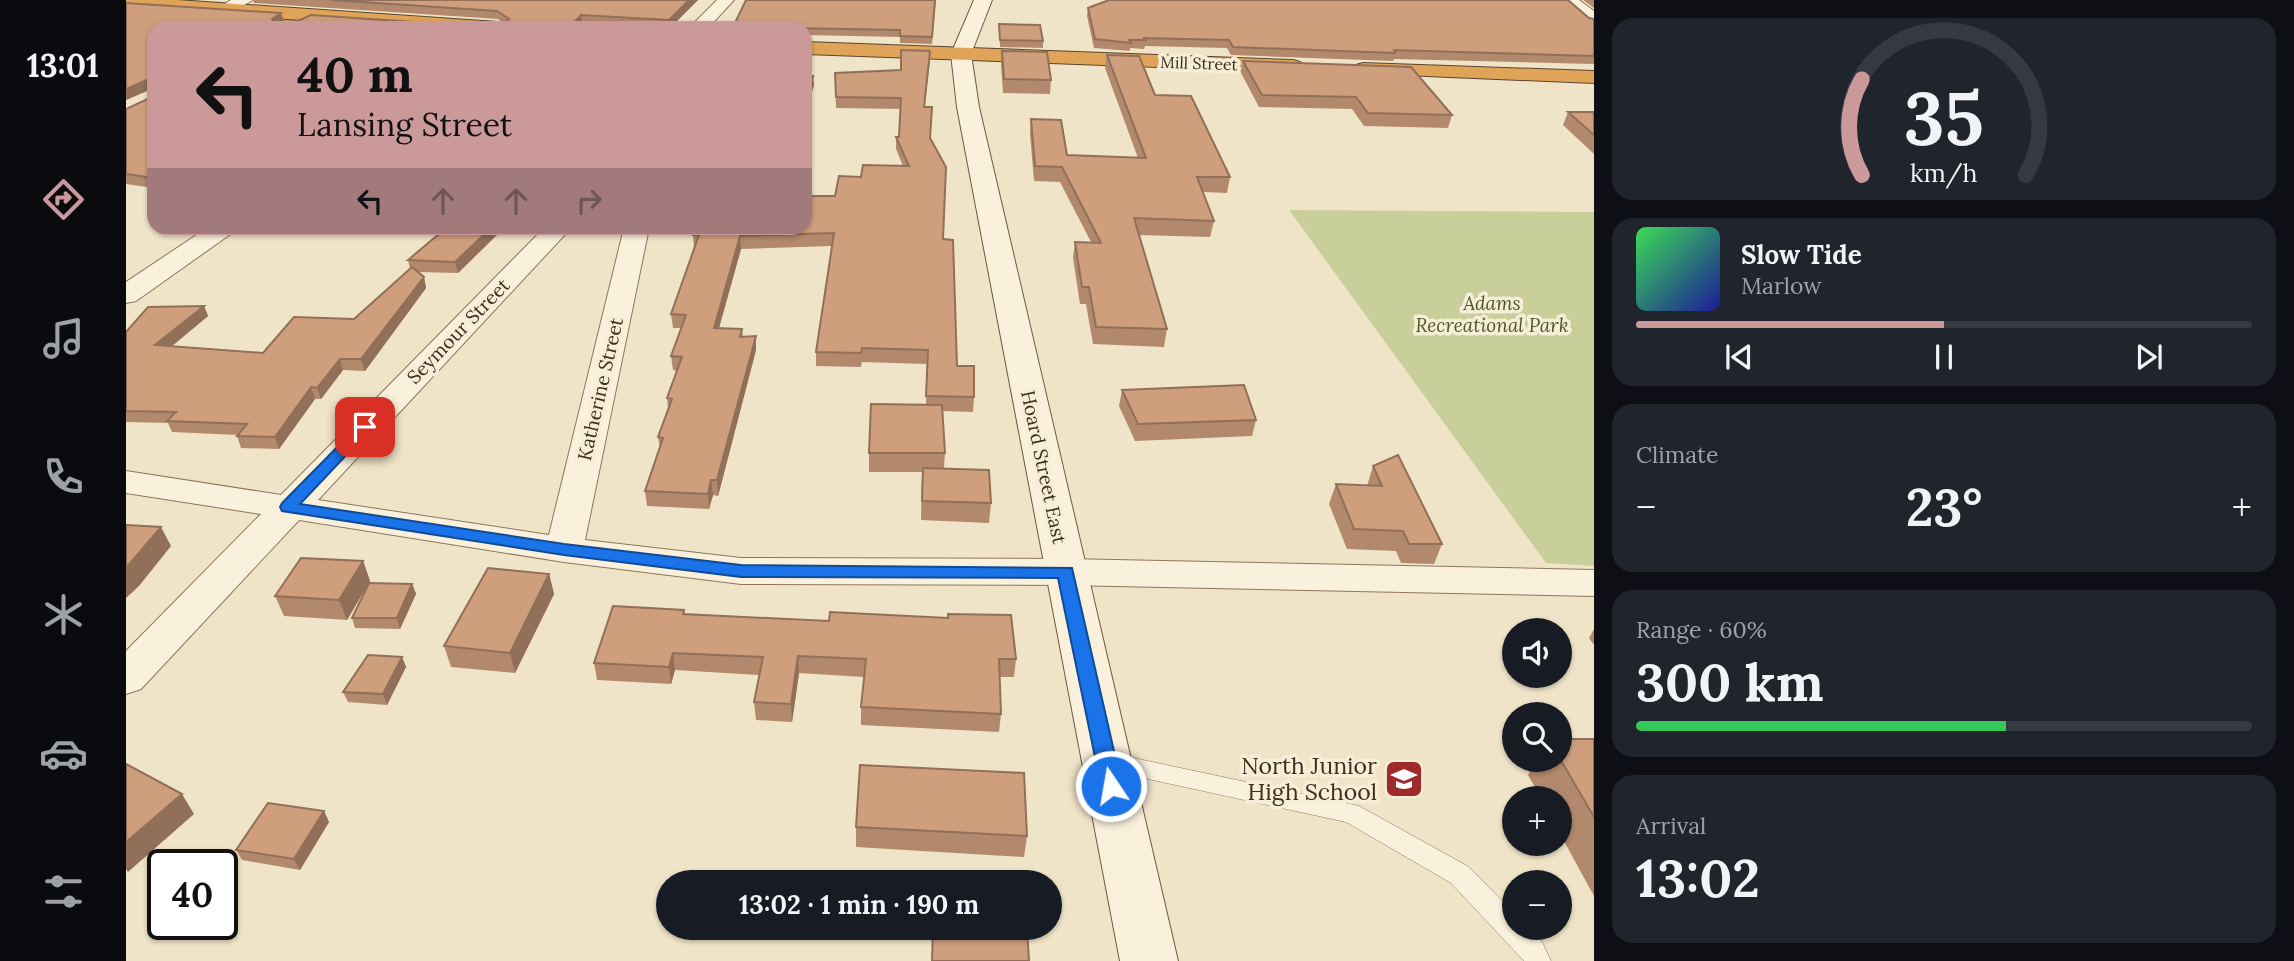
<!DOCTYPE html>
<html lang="en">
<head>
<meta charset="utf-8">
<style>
  body { margin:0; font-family:Lora,serif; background:#20242c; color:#f1f3f6; height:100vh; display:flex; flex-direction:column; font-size:26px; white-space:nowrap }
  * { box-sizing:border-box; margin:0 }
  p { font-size:23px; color:#9ea1a6 }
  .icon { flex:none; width:38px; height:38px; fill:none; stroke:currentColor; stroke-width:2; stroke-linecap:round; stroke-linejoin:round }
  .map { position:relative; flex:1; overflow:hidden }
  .sheet { display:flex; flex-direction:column; gap:18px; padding:18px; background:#0d0f14; width:700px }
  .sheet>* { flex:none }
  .top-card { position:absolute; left:21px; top:21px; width:665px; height:214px; border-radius:21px; box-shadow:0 2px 5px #0004; background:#cc999b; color:#111; overflow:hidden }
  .buttons { position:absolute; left:1376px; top:618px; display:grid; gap:14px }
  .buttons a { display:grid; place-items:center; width:70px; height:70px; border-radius:50%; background:#171b24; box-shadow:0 2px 5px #0004; font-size:35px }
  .speed { position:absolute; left:21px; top:849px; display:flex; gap:14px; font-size:35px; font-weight:700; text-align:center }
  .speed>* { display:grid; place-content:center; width:91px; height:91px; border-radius:50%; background:#171b24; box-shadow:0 2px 5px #0004; line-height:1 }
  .speed .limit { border:4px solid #111; border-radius:10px; background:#fff; color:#111 }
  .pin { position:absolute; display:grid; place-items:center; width:60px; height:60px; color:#fff; margin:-30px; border-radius:14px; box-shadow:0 4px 10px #0006 }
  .me { position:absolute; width:77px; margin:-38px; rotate:348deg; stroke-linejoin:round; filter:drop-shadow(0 0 5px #0008) }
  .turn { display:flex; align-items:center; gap:24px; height:147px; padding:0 35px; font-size:32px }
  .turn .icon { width:91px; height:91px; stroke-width:2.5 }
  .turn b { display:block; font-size:49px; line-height:60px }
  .lanes { display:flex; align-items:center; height:66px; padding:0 35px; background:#0003; justify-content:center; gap:35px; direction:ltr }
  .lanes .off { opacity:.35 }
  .big { font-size:52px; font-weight:700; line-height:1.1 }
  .sheet .widget { flex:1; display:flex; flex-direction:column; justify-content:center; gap:10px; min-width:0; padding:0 24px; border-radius:21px; background:#20242c }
  .sheet .dial { align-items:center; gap:0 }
  .dial svg { height:182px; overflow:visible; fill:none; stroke:#363941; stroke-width:7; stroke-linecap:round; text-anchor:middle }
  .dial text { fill:#f1f3f6; stroke:none }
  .song { display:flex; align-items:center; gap:21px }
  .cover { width:84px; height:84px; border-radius:10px; background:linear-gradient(135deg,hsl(130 70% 55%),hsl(240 70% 35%)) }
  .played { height:7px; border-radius:4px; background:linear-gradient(90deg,#cc999b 50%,#363941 50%) }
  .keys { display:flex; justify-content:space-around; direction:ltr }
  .heat { display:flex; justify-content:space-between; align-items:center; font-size:38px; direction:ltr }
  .charge { height:10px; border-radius:5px; background:linear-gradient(90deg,#34c759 60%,#363941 0) }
  .trip { position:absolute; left:530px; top:870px; width:406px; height:70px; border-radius:35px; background:#171b24; box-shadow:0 2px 5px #0004; font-weight:700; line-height:70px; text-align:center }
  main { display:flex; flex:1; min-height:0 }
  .menu { display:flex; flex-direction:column; width:126px; justify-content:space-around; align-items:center; background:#090b0e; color:#9ea1a6 }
  .menu .icon { width:49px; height:49px }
  .menu .on { color:#cc999b }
  .menu b { font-size:32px; color:#f1f3f6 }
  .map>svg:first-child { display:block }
</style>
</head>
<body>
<main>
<nav class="menu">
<b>13:01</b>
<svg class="icon on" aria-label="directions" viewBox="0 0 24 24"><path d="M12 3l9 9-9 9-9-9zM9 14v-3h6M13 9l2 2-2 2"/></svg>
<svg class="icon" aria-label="music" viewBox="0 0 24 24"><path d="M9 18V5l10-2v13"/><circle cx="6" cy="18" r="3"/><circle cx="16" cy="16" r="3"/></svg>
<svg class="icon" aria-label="phone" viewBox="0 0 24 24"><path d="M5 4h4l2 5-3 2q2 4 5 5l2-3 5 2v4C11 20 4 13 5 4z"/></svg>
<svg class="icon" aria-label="climate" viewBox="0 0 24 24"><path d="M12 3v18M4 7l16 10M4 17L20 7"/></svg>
<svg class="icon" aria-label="car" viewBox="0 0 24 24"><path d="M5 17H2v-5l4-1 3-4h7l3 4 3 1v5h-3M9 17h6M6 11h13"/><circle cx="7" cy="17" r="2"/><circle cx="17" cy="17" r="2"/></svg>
<svg class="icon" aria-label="filters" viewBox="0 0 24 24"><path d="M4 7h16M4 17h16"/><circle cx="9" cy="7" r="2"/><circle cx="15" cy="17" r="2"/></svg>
</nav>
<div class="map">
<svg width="1468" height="961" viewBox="0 0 1468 961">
  <rect width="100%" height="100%" fill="#f0e4c8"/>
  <polygon fill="#c9cf9b" points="1163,210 1468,212 1468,566 1420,563"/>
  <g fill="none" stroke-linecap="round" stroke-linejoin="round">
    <g stroke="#8d765c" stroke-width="1">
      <polygon id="lane" points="984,753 1233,806 1343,867 1388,913 1388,928 1402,928 1416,942 1425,961 1398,961 1325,883 1220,822 976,769 973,762 976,755"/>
    </g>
    <g stroke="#8d765c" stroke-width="2">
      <g id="street">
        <polygon points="105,0 127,0 104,13 92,13 90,9"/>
        <polygon points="591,0 608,0 582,28 563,28"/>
        <polygon points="1435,0 1453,0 1468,11 1468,25 1462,24"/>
        <polygon points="81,228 110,228 106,233 10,301 0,303 0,282"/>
        <polygon points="418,228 445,228 192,500 423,535 498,228 523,228 459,540 615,558 940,559 1468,570 1468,596 940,585 615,584 438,562 173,520 15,689 0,694 0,651 135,514 0,493 0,471 155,495"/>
      </g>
    </g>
    <g stroke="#6f573f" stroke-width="2">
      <polygon id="secondary" points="848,0 866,0 845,54 853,107 1052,961 994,961 831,107 825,54"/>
    </g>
    <g stroke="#5b4430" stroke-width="2">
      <g id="highway">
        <polygon points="0,0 51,0 372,22 382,28 290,28 0,8"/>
        <polygon points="679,42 1167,60 1174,62 1178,66 1174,70 1167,72 679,54"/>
        <polygon points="1237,63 1468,71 1468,83 1230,73 1226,69 1230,65"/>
      </g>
    </g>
    <use href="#lane" fill="#faf1dc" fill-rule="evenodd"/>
    <use href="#street" fill="#faf1dc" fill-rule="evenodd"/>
    <use href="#secondary" fill="#faf1dc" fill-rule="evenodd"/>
    <use href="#highway" fill="#e0a458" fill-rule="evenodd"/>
  </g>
  <g fill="#b2896c">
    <polygon points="127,0 572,0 544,28 456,23 452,28 28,28 28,188 0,184 0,109 26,97 25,89 0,100 0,3 155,13 158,22 172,21 185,15 288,22 376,22 372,19 128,3"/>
    <polygon points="810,0 806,44 774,43 774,37 679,35 679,28 607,28 607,27"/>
    <polygon points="1457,0 1468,0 1468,8"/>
    <polygon points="962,8 1468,19 1468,64 1268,59 1267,61 1105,55 1101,48 1019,46 1018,49 1004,48 1004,51 968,48 961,16"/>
    <polygon points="873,24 917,41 917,48 874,47"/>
    <polygon points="804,51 799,107 804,138 817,239 831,366 848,397 847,412 816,411 819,453 818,468 865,503 863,523 795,520 796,472 743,472 743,453 800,405 801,364 736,362 735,367 690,366 690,352 706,246 615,249 593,328 616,329 617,337 630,336 630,350 592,496 587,495 583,509 521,506 519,491 534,448 532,437 542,409 541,398 551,371 547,370 545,356 555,328 547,328 545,314 568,248 567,235 709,196 735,177 777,166 770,149 770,137 773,137 775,109 710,108 709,73 775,70"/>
    <polygon points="876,51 925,80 924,94 877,93 875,64"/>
    <polygon points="981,55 1029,95 1104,177 1101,193 1077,192 1088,221 1084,237 1013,235 1041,329 1038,347 967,344 960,304 954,304 947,258 949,242 965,242 934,182 908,181 904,134 905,119 941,155 1012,158 979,68"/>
    <polygon points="1117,61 1326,115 1322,128 1238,126 1226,109 1133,107 1115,73"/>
    <polygon points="1442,112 1468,112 1468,154 1437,125"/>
    <polygon points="320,228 378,228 332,273 291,272 298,277 300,288 239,371 217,370 195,399 189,399 153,449 115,448 111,436 112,435 46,432 42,423 0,422 0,332 78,306 82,316 46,346 137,353 228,319 284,269 282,260"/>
    <polygon points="996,390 1130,420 1126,436 1009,441 993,406"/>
    <polygon points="1247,466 1316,544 1308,564 1275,563 1270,551 1221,549 1203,504 1210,484 1241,486"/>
    <polygon points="237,561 244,581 221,620 158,616 149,596"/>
    <polygon points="423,574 428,594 389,673 325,667 318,646"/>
    <polygon points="286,584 290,594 274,629 229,628 226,618"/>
    <polygon points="558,610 559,614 890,659 888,677 873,677 875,714 873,732 735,725 735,707 738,677 673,673 666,722 630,720 628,702 633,675 549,670 545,684 471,680 468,663"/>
    <polygon points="1468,629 1468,645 1463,638"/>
    <polygon points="276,657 280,667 261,705 222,702 217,692"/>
    <polygon points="1433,739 1468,739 1468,896 1433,832 1433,798 1415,798 1402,775 1411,760 1433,760"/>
    <polygon points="198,811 203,822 174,870 116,860 110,850"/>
    <polygon points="730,827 901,836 898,857 730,847"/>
  </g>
  <g fill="#916f58">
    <polygon points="563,0 572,0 544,28 543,20"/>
    <polygon points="155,13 158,22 148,27 146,19"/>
    <polygon points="455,15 456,23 452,28 443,28"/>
    <polygon points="804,51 804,61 797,118 798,107"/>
    <polygon points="687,76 688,85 679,115 679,104"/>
    <polygon points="25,78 28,88 0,100 0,89"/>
    <polygon points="365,228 378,228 332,273 329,262"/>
    <polygon points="614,236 615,249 589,342 588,328"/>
    <polygon points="298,277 300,288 239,371 235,359"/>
    <polygon points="78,306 82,316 34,356 29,345"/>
    <polygon points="630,336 630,350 592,496 591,480"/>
    <polygon points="214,359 217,370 195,399 191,388"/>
    <polygon points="185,387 189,399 153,449 149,437"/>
    <polygon points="585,480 587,495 583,509 582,494"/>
    <polygon points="35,527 45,546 13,586 0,598 0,568"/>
    <polygon points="237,561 244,581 221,620 213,600"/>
    <polygon points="423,574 428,594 389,673 384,653"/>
    <polygon points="286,584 290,594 274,629 271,618"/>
    <polygon points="547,653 549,670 545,684 543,667"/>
    <polygon points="672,656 673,673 666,722 665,704"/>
    <polygon points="276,657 280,667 261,705 257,694"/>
    <polygon points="56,794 68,814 2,872 0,869 0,842"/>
    <polygon points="198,811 203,822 174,870 168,859"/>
  </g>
  <g fill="#cf9f7d" stroke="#916f58" stroke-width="2">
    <polygon points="205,0 563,0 543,20 455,15 443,28 28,28 28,178 0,174 0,109 26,97 25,78 0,89 0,3 155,13 146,19 148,22 172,21 185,15 288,22 380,22 383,19 371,11"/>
    <polygon points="620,0 809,0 806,37 774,36 774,30 607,27"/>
    <polygon points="983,0 1442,0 1463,18 1468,19 1468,56 1268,50 1269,53 1107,47 1103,40 1018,38 1019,40 1003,40 1005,43 969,39 962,8"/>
    <polygon points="873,24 914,25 917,41 874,40"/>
    <polygon points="775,50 804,51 798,107 806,107 804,138 820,167 817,239 827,240 831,366 848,366 848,397 800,396 802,350 736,348 735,353 690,352 708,233 614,236 588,328 616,329 614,337 630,336 591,480 585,480 582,494 519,491 537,438 532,437 546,399 541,398 556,357 545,356 560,315 545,314 573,235 567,235 570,228 679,228 679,196 709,196 713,176 735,177 737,165 783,166 770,137 773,137 775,98 710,97 709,73 775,70"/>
    <polygon points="876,51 921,52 925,80 878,79"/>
    <polygon points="981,55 1013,56 1029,95 1065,96 1104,177 1071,177 1088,221 1008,218 1041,329 970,327 963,287 956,287 949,242 975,243 936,167 909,166 905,119 935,120 941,155 1020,158"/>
    <polygon points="1117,61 1285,67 1326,115 1242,113 1230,97 1136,95"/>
    <polygon points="679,76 687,76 679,104"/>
    <polygon points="1442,112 1468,112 1468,135"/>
    <polygon points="320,228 365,228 329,262 282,260"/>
    <polygon points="286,267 298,277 235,359 214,359 191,388 185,387 149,437 111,436 121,424 41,421 50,412 0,411 0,332 22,307 78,306 29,345 137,353 168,317 228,319"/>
    <polygon points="1118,385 1130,420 1012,424 996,390"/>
    <polygon points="745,404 816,405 819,453 743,453"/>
    <polygon points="1272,455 1316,544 1283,544 1277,531 1228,529 1210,484 1256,486 1247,466"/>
    <polygon points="797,468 863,470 865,503 796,501"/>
    <polygon points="0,525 35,527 0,568"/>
    <polygon points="175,558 237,561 213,600 149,596"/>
    <polygon points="362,568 423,574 384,653 318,646"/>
    <polygon points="243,583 286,584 271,618 226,618"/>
    <polygon points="487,606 558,610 557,614 703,621 704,612 822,618 822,614 885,615 890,659 873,659 875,714 735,707 740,659 672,656 665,704 628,702 637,657 547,653 543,667 468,663"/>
    <polygon points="242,655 276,657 257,694 217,692"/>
    <polygon points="1433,739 1468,739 1468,817 1433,757"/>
    <polygon points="0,764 56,794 0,842"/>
    <polygon points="734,765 898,773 901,836 730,827"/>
    <polygon points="142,803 198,811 168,859 110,850"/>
    <polygon points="807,928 901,928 903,961 806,961"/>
  </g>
  <polygon fill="#1a73e8" stroke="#114b97" stroke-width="2" points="239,423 244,424 247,427 244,430 174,504 438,544 615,565 946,568 996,786 993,792 985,795 978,792 975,786 932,578 615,577 438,555 156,511 154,507 156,503 234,424"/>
  <defs>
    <g id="school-square" transform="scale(2.0125)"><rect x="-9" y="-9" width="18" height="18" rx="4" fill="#9e2a2b" stroke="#f7eed8"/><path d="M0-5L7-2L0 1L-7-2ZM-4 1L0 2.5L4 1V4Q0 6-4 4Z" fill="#fff"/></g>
  </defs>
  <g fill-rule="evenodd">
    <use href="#school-square" x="1278" y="779"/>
  </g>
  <g text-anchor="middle" stroke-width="7" stroke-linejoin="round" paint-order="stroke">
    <g font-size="16" fill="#3d2e20" stroke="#f7eed8">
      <text transform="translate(1073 63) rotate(2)" y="6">Mill Street</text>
    </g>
    <g font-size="19" font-style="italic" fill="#4d5a26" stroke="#f7eed8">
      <text x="1366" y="310">Adams<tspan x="1366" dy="22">Recreational Park</tspan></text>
    </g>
    <g font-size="19" fill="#3d2e20" stroke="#f7eed8">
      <text transform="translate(332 331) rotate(-46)" y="7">Seymour Street</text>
      <text transform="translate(474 389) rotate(-77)" y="7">Katherine Street</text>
      <text transform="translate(918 467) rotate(78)" y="7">Hoard Street East</text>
    </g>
    <g font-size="23" fill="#3d2e20" stroke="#f7eed8" text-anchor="end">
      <text x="1251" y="774">North Junior<tspan x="1251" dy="26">High School</tspan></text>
    </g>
  </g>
</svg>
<div class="buttons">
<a><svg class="icon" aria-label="sound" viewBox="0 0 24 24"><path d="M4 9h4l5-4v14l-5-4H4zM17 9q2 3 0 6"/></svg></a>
<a><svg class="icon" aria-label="search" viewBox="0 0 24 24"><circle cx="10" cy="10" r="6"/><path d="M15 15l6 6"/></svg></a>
<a>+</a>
<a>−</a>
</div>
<div class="speed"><div class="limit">40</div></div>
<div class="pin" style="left:239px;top:427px;background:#d93025"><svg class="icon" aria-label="arrive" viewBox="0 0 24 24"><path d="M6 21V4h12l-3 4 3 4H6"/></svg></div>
<svg class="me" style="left:985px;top:786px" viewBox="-20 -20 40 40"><circle r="17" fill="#1a73e8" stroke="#fff" stroke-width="3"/><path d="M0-11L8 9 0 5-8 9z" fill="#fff"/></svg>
<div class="trip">13:02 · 1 min · 190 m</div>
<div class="top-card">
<div class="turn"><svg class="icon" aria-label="left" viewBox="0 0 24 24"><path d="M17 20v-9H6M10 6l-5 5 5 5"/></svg><div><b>40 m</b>Lansing Street</div></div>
<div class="lanes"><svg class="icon" aria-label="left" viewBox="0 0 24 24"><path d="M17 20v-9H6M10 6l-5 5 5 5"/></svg><svg class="icon off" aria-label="ahead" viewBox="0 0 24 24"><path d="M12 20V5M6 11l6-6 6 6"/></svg><svg class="icon off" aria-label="ahead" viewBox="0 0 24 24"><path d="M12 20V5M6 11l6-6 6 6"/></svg><svg class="icon off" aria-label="right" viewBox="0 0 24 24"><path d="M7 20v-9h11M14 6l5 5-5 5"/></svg></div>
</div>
</div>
<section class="sheet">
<div class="widget dial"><svg viewBox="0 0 100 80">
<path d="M14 69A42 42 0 1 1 86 69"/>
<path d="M14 69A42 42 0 0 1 14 27" stroke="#cc999b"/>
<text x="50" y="56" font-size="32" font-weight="700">35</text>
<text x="50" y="72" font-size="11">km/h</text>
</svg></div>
<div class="widget">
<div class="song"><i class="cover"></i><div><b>Slow Tide</b><p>Marlow</p></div></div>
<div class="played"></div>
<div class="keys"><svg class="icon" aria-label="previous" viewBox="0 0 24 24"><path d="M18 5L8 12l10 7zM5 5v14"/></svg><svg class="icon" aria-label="pause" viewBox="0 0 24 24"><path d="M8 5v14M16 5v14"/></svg><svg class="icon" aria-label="next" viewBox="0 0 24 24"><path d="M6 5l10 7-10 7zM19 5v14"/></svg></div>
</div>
<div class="widget"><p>Climate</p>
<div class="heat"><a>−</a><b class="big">23°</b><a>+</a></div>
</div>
<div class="widget"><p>Range · 60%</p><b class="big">300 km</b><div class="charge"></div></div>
<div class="widget"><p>Arrival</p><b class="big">13:02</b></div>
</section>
</main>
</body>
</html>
